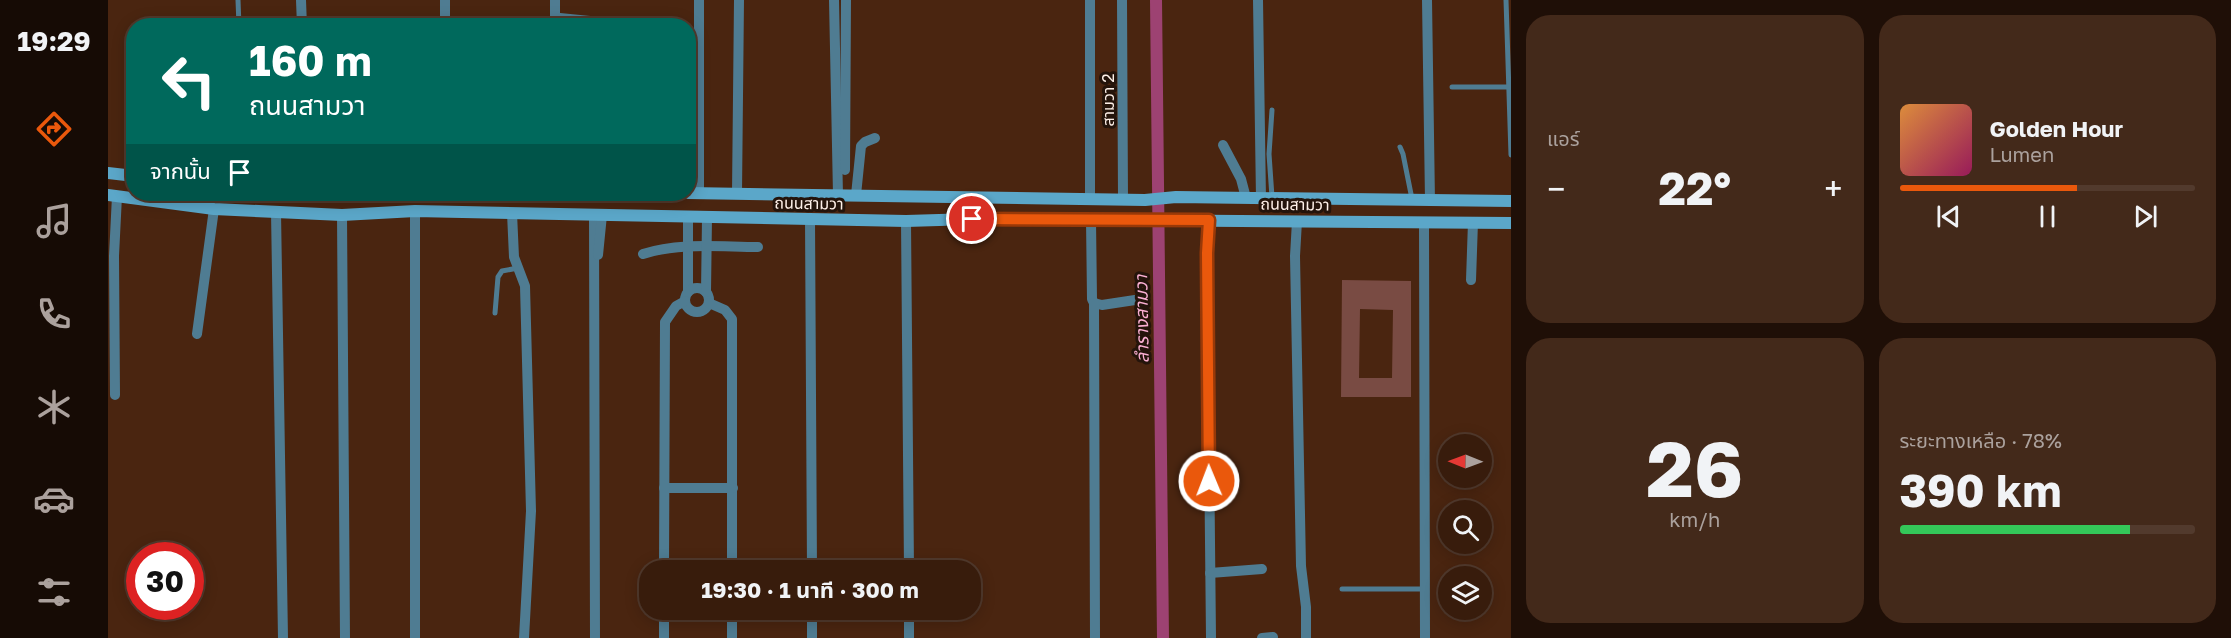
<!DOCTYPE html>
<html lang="th">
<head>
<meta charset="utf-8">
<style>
  body { margin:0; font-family:"Golos Text","Noto Sans Thai",sans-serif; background:#43291a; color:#f1f3f6; height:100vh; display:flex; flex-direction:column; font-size:22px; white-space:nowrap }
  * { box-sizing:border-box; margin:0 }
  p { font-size:20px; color:#aba19d }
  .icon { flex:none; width:33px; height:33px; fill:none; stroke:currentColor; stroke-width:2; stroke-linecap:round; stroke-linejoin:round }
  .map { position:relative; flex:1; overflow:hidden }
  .panel { display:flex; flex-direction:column; gap:15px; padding:15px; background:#1f0f07; width:720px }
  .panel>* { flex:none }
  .banner { position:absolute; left:18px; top:18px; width:570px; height:183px; border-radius:24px; box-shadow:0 3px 15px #0003,0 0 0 2px #523a2d; background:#00695c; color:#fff; overflow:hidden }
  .needle { width:39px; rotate:271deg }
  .controls { position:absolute; left:1330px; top:434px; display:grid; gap:12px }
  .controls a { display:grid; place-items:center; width:54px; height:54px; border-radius:50%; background:#381c0c; box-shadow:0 3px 15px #0003,0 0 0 2px #523a2d; font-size:30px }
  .speed { position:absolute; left:18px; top:542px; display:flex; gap:12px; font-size:30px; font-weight:700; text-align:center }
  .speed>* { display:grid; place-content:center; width:78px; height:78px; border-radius:50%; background:#381c0c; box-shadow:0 3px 15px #0003,0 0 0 2px #523a2d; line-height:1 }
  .speed .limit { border:9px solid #d22; background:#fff; color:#111 }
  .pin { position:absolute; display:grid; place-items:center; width:51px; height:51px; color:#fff; margin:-26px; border:3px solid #fff; border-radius:50%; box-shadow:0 2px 6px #0007 }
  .me { position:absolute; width:66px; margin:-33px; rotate:359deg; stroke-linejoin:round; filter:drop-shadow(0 0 4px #0008) }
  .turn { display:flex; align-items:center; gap:21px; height:126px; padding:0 24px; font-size:27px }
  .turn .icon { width:78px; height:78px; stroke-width:2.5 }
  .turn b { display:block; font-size:42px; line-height:51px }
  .then { display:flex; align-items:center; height:57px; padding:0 24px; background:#0003; gap:12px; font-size:22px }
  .big { font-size:45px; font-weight:700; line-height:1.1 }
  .panel .widget { flex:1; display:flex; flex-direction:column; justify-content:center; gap:9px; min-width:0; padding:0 21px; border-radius:24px; background:#43291a }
  .panel .dial { align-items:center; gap:0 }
  .dial b { font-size:78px; line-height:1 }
  .song { display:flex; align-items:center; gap:18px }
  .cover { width:72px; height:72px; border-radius:9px; background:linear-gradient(135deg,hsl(30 70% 55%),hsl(330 70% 35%)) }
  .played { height:6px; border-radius:3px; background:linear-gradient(90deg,#ea580c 60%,#523a2d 60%) }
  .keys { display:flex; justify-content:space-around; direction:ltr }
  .heat { display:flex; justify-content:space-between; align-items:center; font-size:33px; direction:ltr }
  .charge { height:9px; border-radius:4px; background:linear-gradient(90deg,#34c759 78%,#523a2d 0) }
  .panel .tiles { flex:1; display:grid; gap:15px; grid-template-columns:repeat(2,1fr) }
  .trip { position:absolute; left:531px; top:560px; width:342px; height:60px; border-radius:24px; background:#381c0c; box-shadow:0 3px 15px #0003,0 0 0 2px #523a2d; font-weight:700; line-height:60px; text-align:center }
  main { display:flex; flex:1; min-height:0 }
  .menu { display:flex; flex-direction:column; width:108px; justify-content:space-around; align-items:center; background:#160b05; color:#aba19d }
  .menu .icon { width:42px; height:42px }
  .menu .on { color:#ea580c }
  .menu b { font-size:27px; color:#f1f3f6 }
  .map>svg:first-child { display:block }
</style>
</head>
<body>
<main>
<nav class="menu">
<b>19:29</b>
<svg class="icon on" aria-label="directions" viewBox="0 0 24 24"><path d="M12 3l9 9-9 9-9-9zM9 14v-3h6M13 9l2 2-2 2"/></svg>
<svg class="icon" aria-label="music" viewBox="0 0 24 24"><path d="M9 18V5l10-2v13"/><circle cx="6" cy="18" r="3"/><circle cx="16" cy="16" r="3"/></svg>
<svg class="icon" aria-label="phone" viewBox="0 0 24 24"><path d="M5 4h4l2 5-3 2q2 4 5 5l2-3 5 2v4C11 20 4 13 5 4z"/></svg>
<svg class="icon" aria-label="climate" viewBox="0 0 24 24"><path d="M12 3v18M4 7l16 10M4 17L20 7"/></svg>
<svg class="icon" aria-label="car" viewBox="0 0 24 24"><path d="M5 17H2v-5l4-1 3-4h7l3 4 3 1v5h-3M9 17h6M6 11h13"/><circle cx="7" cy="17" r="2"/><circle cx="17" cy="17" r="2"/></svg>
<svg class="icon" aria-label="filters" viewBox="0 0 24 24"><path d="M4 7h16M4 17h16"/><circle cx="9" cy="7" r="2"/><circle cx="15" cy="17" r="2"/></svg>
</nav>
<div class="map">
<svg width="1403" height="638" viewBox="0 0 1403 638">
  <rect width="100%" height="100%" fill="#4a2510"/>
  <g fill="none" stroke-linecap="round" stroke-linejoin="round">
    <polyline stroke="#9d4272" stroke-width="12" points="1048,0 1055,638"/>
  </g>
  <path fill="#794b43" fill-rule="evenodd" d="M1234,280L1303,281V397H1233ZM1252,309L1285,310L1284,378H1251Z"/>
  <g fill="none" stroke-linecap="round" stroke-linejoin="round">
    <g stroke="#4f7c92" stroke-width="5">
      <polyline points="130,0 131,26"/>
      <polyline points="1398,0 1403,155"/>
      <polyline points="447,15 487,19"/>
      <polyline points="1344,87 1403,87"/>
      <polyline points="580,91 591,92"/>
      <polyline points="1292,147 1295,154 1304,199"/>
      <polyline points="1164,197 1161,154 1164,110"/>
      <polyline points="387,313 390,277 394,271 410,268"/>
      <polyline points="1234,589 1316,589"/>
    </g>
    <g stroke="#4f7c92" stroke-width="10">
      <polyline points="193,0 194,26"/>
      <polyline points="337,0 337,26"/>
      <polyline points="726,0 730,195"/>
      <polyline points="1014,0 1015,199"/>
      <polyline points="1150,0 1153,199"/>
      <polyline points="1319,0 1322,201"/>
      <polyline points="447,26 447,0"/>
      <polyline points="1115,145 1133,179 1138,198"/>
      <polyline points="737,170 738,0"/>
      <polyline points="591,193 591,0"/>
      <polyline points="629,193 631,0"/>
      <polyline points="748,195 753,146 757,142 767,138"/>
      <polyline points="982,198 982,0"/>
      <polyline points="307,211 307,638"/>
      <polyline points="168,212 175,638"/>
      <polyline points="404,213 406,257 417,286 423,511 416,638"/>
      <polyline points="234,215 237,638"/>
      <polyline points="486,215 487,638"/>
      <polyline points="580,217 580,292"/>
      <polyline points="702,219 704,570"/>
      <polyline points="864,219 865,197"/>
      <polyline points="983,220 984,299 986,303 994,305 1027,300"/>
      <polyline points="1101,220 1099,253 1103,638"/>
      <polyline points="798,221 801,570"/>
      <polyline points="1189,221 1187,256 1193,566 1198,607 1198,638"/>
      <polyline points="1316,222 1317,638"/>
      <path d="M535,254C571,242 613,247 650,247"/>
      <polyline points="490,255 494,215"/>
      <polyline points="1363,280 1365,222"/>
      <circle cx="589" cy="300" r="12"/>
      <polyline points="598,292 599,218"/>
      <polyline points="601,303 617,310 624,319 624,570"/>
      <polyline points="986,303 987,638"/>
      <polyline points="89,334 106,209"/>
      <polyline points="7,395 6,256 9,196"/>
      <polyline points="556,488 625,488"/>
      <polyline points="556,570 557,322 568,306 577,301"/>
      <polyline points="1102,573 1154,569"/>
      <polyline points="624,609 624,638"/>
      <polyline points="704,609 704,638"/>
      <polyline points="801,609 801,638"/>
      <polyline points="556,638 556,609"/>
      <polyline points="1154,638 1165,637"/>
    </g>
    <g stroke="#5ba7c9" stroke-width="12">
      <polyline points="0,173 26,176"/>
      <polyline points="580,193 1037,200 1068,197 1403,201"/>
      <polyline points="0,195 106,209 234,215 307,211 798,221 864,219 1403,223"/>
    </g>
  </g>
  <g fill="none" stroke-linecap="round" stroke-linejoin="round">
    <g stroke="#983908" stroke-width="15">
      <polyline id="route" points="864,219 1101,220 1099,253 1101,481"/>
    </g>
    <use href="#route" stroke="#ea580c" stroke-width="10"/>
  </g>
  <g text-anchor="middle" stroke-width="6" stroke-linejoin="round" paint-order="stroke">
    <g font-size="16" fill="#fef0e8" stroke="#24140b">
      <text transform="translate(1000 100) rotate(-90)" y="6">สามวา 2</text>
      <text transform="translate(701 203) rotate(1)" y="6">ถนนสามวา</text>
      <text transform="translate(1187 204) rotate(1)" y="6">ถนนสามวา</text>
    </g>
    <g font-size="18" font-style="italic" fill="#faafd2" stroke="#24140b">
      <text transform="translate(1034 319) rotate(-91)" y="6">ลำรางสามวา</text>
    </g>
  </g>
</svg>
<div class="controls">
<a><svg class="needle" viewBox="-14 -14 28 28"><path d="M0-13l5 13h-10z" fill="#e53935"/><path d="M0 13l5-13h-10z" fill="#aba19d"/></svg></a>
<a><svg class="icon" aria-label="search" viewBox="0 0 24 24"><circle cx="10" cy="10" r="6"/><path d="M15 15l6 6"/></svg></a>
<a><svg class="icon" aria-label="layers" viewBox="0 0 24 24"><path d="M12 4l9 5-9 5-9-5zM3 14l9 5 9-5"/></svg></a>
</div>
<div class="speed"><div class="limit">30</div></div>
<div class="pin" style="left:864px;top:219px;background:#d93025"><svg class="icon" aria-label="arrive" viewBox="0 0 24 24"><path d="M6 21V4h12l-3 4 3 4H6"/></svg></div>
<svg class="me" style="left:1101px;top:481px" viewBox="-20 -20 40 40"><circle r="17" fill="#ea580c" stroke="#fff" stroke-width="3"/><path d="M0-11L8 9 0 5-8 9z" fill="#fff"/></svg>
<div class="trip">19:30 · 1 นาที · 300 m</div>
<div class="banner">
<div class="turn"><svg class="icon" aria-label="left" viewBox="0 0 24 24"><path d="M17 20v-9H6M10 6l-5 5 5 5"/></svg><div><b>160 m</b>ถนนสามวา</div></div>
<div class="then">จากนั้น<svg class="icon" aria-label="arrive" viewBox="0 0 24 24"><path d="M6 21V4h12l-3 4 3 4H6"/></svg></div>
</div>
</div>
<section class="panel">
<div class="tiles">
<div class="widget"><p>แอร์</p>
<div class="heat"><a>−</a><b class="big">22°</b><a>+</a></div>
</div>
<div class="widget">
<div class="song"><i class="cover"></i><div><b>Golden Hour</b><p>Lumen</p></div></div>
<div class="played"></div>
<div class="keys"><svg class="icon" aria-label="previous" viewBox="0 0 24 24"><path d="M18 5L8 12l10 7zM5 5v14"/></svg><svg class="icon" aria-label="pause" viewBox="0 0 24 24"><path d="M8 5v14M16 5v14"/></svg><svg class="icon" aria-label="next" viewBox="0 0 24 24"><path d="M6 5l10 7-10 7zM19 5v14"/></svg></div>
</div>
<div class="widget dial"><b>26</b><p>km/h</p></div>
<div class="widget"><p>ระยะทางเหลือ · 78%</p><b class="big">390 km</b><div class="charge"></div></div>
</div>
</section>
</main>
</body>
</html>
